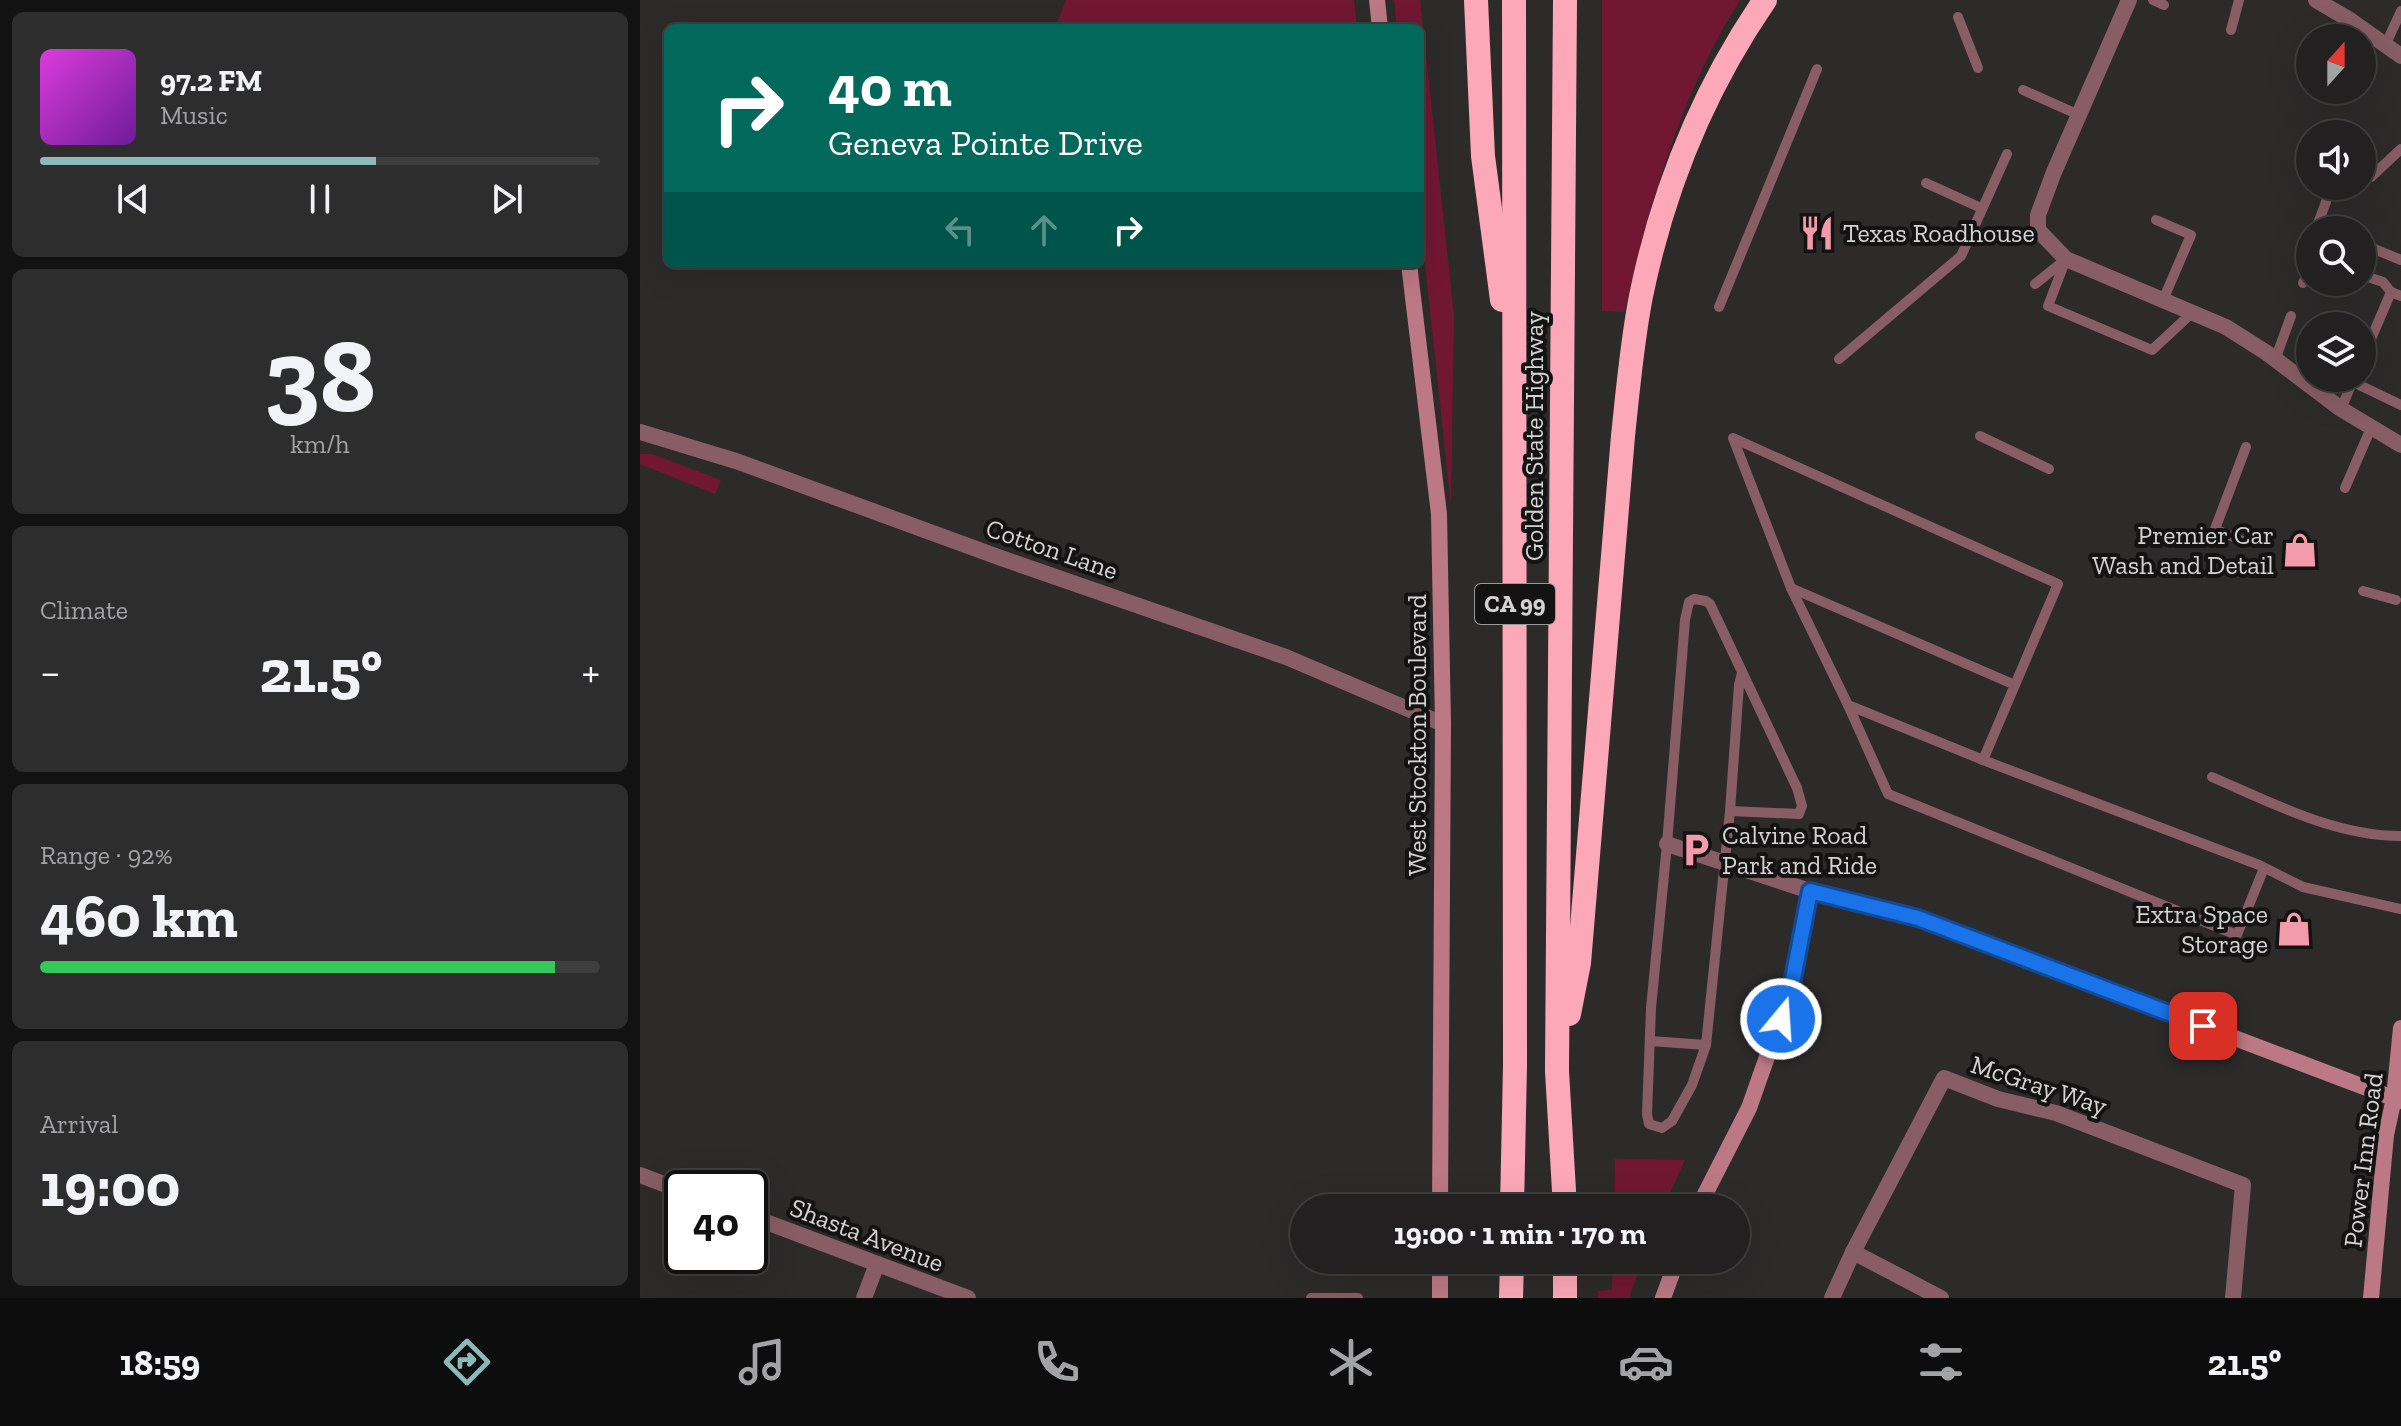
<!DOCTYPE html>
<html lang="en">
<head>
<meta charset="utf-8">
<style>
  body { margin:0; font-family:"Zilla Slab",serif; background:#2e2d2d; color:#f1f3f6; height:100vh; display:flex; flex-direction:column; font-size:30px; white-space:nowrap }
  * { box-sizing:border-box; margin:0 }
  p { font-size:26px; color:#a2a3a5 }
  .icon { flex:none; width:44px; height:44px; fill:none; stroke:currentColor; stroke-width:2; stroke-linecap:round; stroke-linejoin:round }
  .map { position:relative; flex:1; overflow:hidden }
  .panel { display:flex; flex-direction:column; gap:12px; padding:12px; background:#131212; width:640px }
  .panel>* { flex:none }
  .banner { position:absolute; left:24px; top:24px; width:760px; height:244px; border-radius:12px; box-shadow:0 8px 32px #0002,0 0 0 2px #3f3e3e; background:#00695c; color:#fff; overflow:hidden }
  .needle { width:52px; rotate:21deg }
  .tools { position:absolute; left:1656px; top:24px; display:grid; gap:16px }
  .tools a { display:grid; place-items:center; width:80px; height:80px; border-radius:50%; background:#222020; box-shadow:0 8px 32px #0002,0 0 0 2px #3f3e3e; font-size:40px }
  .speed { position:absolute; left:24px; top:1170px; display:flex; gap:16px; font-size:40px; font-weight:700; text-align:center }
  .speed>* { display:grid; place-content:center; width:104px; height:104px; border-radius:50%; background:#222020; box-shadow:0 8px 32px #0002,0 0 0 2px #3f3e3e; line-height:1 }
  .speed .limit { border:4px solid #111; border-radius:12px; background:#fff; color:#111 }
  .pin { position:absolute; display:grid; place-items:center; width:68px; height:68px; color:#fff; margin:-34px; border-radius:16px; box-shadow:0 4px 12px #0006 }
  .me { position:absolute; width:88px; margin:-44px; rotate:18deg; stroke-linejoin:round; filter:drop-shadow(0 0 6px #0008) }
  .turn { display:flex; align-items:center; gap:28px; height:168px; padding:0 32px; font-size:36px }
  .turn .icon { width:104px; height:104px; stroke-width:2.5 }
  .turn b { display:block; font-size:56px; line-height:68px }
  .lanes { display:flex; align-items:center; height:76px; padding:0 32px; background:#0003; justify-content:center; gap:40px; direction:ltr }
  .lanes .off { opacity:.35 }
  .big { font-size:60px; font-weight:700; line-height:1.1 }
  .panel .widget { flex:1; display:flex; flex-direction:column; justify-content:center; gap:12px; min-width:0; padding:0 28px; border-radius:12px; background:#2e2d2d }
  .panel .dial { align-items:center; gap:0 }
  .dial b { font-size:104px; line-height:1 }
  .song { display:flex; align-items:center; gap:24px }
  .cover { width:96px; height:96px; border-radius:12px; background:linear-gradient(135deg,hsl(300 70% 55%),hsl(280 70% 35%)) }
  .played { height:8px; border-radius:4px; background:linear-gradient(90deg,#8bbbb9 60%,#3f3e3e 60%) }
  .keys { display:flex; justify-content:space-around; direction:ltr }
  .heat { display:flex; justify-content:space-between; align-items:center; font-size:44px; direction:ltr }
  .charge { height:12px; border-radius:6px; background:linear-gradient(90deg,#34c759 92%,#3f3e3e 0) }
  .trip { position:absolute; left:650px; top:1194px; width:460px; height:80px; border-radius:40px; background:#222020; box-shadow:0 8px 32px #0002,0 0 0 2px #3f3e3e; font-weight:700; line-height:80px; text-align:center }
  .tabs { display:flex; height:128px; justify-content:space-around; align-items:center; background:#0e0d0d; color:#a2a3a5 }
  .tabs .icon { width:56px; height:56px }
  .tabs .on { color:#8bbbb9 }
  .tabs b { font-size:36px; color:#f1f3f6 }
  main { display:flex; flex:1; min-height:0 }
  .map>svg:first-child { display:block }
</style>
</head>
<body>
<main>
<section class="panel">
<div class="widget">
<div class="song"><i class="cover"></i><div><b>97.2 FM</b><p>Music</p></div></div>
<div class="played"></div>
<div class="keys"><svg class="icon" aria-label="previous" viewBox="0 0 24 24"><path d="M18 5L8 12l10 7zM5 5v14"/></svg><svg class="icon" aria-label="pause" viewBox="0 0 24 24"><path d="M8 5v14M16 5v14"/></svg><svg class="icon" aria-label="next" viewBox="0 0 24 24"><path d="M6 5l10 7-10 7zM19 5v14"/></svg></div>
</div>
<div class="widget dial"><b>38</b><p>km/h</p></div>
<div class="widget"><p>Climate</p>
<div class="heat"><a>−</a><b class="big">21.5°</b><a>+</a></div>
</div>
<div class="widget"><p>Range · 92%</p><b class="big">460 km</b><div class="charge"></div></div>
<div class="widget"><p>Arrival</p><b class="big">19:00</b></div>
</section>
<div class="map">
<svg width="1761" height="1298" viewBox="0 0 1761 1298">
  <rect width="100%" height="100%" fill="#2d2a2a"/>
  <g fill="#711733">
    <polygon points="426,0 714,0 717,28 415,28"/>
    <polygon points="754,0 780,0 814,315 811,505 780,218 780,28 757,28"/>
    <path d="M962,0H1100C1040,94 1010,205 984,312L962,311Z"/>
    <polygon points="0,454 12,454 81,480 75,494 0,464"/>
    <polygon points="975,1159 1045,1160 1023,1208 974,1208"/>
    <polygon points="973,1260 1003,1260 989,1298 958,1298 958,1291 972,1290"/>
  </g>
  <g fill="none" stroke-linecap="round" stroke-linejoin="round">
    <g stroke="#885d65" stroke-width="10">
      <polyline points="1513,0 1524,5"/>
      <polyline points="1318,17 1338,68"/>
      <polyline points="1591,30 1599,0"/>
      <polyline points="1745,46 1761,11"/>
      <polyline points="1383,90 1439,115"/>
      <polyline points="1722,174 1731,177 1761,149"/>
      <polyline points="1286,183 1341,208"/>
      <polyline points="1516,220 1551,235 1523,300"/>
      <polyline points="1686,230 1677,226 1692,186"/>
      <polyline points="1722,244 1761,260"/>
      <polyline points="1426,259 1408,306 1512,350 1553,312"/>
      <polyline points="1722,275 1743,282 1751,292"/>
      <polyline points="1663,283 1670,268"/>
      <polyline points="1395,284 1425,260"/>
      <polyline points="1079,307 1177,69"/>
      <polyline points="1199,359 1321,256 1367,154"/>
      <polyline points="1635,360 1651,316"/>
      <polyline points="1722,360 1751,292 1761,296"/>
      <polyline points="1713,382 1761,405"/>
      <polyline points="1701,409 1714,378"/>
      <polyline points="1340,436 1409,469"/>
      <polyline points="1705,488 1731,428"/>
      <polyline points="1605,542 1575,529 1606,447"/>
      <polyline points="1151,588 1208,705 1343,760"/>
      <polyline points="1723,591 1756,600"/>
      <polyline points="1375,685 1151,588 1093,438 1418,584 1343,760 1619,865 1663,887 1761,909"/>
      <polyline points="1208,705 1248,794 1597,935 1624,868"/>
      <path d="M1572,777C1632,803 1695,836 1761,836"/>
      <path d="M1090,811L1066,1045L1052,1085L1032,1121L1022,1128L1009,1124L1007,1114L1011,1008L1027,844L1045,620L1049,602L1054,599L1066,601L1070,604C1099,665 1128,727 1157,788L1162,806L1159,814L1090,811L1099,685L1102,673"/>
      <polyline points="1010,1041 1066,1045"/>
      <polyline points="671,1298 718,1298"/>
    </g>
    <g stroke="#885d65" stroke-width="16">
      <polyline points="1489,0 1414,172 1398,215 1398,230 1426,259 1586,327 1627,353 1701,409 1761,445"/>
      <polyline points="1676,0 1710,20 1761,56"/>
      <polyline points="0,432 96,461 361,558 646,657 803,724"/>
      <polyline points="1027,844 1170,891"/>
      <polyline points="0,1175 42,1191"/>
      <polyline points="110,1216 328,1298"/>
      <polyline points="1213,1252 1301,1298"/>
      <polyline points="224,1298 237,1264"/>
      <polyline points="1192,1298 1213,1252 1304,1078 1358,1099 1416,1113 1603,1185 1593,1298"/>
    </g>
    <g stroke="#bc7885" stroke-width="16">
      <polyline points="737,0 740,28"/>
      <polyline points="769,264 799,514 803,724 800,1208"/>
      <polyline points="1058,1208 1109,1108 1151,989 1170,891 1278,918 1761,1101"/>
      <polyline points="800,1298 800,1260"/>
      <polyline points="1023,1298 1037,1260"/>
      <polyline points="1731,1298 1746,1135 1754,1098 1761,1028"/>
    </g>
    <g stroke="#fca8b8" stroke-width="24">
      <polyline points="836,0 843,156 862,300"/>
      <path d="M929,1014L939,963L983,436C988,389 992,342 1001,296C1023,189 1063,90 1125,0"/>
      <polyline points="872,1208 875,1065 874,0"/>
      <polyline points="925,1208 917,1071 925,0"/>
      <polyline points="925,1260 925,1298"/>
      <polyline points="871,1298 872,1260"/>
    </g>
  </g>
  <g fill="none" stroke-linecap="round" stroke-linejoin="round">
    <g stroke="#114b97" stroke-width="20">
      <polyline id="route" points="1141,1019 1151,989 1170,891 1278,918 1563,1026"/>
    </g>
    <use href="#route" stroke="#1a73e8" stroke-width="14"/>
  </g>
  <defs>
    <g id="restaurant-bare" transform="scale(2.76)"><path d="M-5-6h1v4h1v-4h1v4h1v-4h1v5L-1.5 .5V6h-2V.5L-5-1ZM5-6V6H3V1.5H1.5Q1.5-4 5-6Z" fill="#f39aab" stroke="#141313" stroke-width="2.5" paint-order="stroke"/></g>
    <g id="shop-bare" transform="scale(2.76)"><path d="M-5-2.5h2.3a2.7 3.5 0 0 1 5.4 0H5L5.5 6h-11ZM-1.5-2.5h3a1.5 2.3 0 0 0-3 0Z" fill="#f39aab" stroke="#141313" stroke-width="2.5" paint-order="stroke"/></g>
    <g id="parking-bare" transform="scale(2.76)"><path d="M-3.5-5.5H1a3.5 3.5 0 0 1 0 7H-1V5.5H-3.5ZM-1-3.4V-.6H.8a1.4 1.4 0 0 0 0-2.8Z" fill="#f39aab" stroke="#141313" stroke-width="2.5" paint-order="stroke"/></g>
  </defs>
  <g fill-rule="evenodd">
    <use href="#restaurant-bare" x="1177" y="233"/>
    <use href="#shop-bare" x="1660" y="550"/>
    <use href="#parking-bare" x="1056" y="850"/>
    <use href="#shop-bare" x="1654" y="929"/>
  </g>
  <g text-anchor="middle" stroke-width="8" stroke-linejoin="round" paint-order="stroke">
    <rect fill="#141313" stroke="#9a9999" stroke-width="2" x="835" y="584" width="80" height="40" rx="6"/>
    <g font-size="24" font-weight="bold" fill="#d4d2d2">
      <text x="875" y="612">CA 99</text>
    </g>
    <g font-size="26" fill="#d4d2d2" stroke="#141313" text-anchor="start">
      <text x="1203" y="242">Texas Roadhouse</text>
      <text x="1634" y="544" text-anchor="end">Premier Car<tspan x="1634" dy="30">Wash and Detail</tspan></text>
      <text x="1082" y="844">Calvine Road<tspan x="1082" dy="30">Park and Ride</tspan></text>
      <text x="1628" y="923" text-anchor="end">Extra Space<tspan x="1628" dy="30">Storage</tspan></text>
    </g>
    <g font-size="26" fill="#d4d2d2" stroke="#141313">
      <text transform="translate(894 436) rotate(-90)" y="9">Golden State Highway</text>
      <text transform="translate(412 549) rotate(19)" y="9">Cotton Lane</text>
      <text transform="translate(777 735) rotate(-90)" y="9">West Stockton Boulevard</text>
      <text transform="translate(1399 1085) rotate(18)" y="9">McGray Way</text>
      <text transform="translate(1723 1160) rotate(-83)" y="9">Power Inn Road</text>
      <text transform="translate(227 1235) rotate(21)" y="9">Shasta Avenue</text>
    </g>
  </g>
</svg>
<div class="tools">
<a><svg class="needle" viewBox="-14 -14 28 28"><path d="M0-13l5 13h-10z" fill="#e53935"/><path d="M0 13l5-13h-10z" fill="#a2a3a5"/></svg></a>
<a><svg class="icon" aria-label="sound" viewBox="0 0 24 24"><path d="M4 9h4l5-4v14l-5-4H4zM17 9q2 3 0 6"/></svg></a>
<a><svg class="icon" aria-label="search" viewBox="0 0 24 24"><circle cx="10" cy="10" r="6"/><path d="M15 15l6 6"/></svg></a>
<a><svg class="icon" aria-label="layers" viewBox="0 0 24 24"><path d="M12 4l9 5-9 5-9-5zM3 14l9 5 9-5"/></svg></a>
</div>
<div class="speed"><div class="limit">40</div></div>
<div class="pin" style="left:1563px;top:1026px;background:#d93025"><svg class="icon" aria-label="arrive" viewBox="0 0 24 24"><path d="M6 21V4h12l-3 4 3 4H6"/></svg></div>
<svg class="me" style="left:1141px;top:1019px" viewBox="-20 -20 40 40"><circle r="17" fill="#1a73e8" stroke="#fff" stroke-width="3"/><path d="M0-11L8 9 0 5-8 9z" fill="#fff"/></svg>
<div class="trip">19:00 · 1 min · 170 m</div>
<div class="banner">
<div class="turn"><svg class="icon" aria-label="right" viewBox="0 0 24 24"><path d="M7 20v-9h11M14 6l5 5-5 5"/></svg><div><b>40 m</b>Geneva Pointe Drive</div></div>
<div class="lanes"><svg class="icon off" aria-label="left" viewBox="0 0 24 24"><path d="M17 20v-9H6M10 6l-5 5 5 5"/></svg><svg class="icon off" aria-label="ahead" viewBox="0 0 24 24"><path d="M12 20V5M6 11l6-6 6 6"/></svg><svg class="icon" aria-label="right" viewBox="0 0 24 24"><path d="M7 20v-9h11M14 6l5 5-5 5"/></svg></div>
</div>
</div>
</main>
<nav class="tabs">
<b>18:59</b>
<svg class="icon on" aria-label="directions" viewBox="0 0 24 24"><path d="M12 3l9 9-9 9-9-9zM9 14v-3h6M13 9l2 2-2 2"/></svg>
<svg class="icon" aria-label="music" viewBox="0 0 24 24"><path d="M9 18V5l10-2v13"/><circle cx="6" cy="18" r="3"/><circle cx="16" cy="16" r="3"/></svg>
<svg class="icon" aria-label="phone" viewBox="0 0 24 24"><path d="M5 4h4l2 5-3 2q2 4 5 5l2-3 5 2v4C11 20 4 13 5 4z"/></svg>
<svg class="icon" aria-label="climate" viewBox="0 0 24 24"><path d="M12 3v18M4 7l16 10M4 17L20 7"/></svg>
<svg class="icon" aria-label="car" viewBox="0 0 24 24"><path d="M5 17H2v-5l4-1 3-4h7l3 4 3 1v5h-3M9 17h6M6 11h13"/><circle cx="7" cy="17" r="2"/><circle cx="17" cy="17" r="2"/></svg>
<svg class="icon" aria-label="filters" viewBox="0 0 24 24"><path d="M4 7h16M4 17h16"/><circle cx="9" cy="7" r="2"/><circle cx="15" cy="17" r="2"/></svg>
<b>21.5°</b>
</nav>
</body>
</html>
